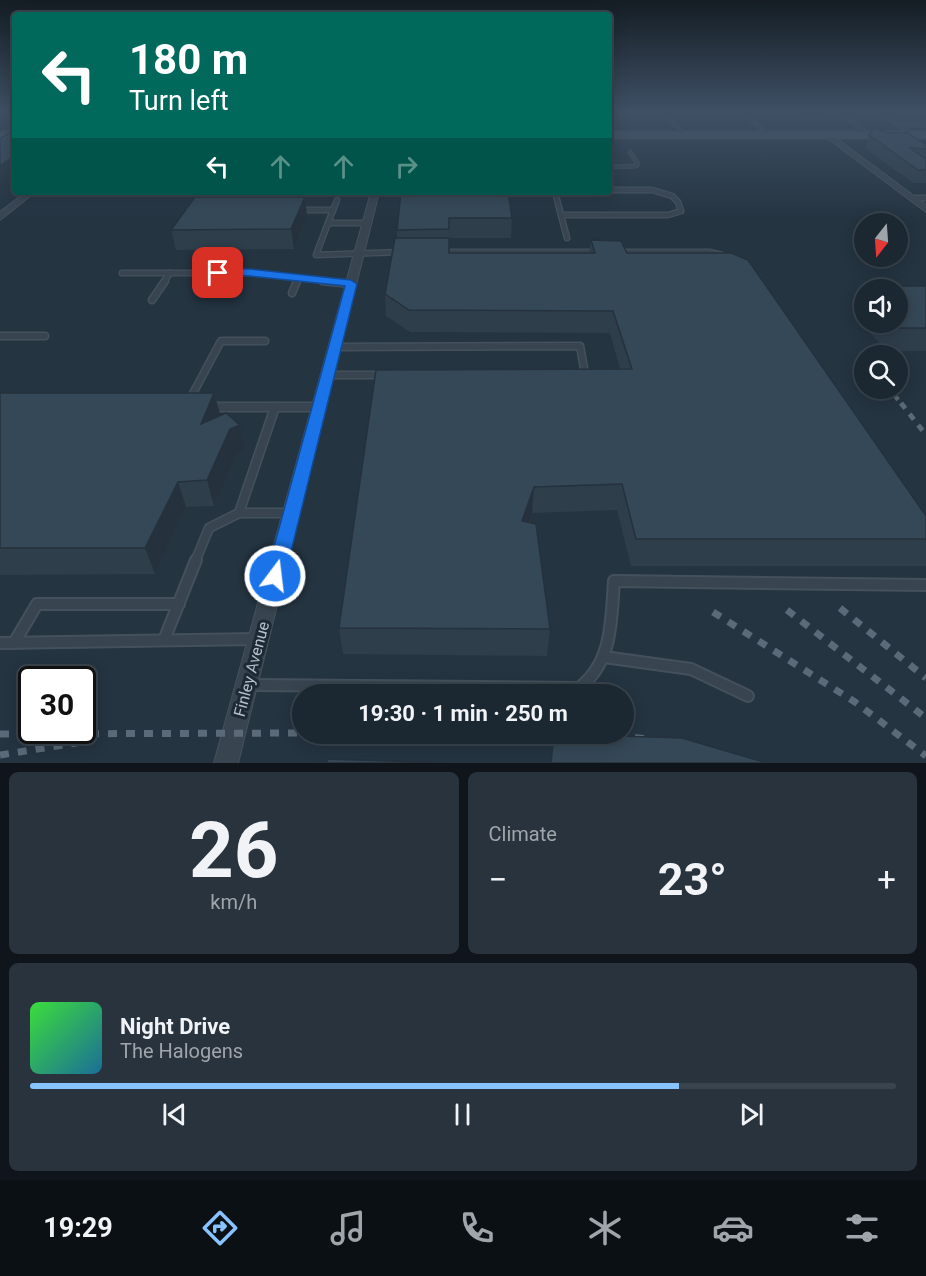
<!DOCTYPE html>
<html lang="en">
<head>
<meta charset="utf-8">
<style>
  body { margin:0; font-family:Roboto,sans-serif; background:#28333d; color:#f1f3f6; height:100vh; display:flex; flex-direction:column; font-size:22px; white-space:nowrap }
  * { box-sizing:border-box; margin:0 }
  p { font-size:20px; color:#a0a5ab }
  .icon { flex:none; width:33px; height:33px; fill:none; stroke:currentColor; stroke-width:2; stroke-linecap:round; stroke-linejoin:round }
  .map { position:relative; height:763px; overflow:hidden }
  .drawer { display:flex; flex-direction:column; gap:9px; padding:9px; background:#0f151b; flex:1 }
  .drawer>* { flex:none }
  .top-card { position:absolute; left:12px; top:12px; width:600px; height:183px; border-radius:6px; box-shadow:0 3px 15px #0003,0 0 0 2px #39444d; background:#00695c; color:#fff; overflow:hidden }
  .needle { width:39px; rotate:197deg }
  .buttons { position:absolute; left:854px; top:213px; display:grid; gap:12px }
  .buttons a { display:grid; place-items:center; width:54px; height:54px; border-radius:50%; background:#1b2731; box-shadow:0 3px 15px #0003,0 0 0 2px #39444d; font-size:30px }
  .speed { position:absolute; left:18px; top:666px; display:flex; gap:12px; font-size:30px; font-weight:700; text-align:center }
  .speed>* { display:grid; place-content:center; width:78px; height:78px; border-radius:50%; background:#1b2731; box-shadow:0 3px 15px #0003,0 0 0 2px #39444d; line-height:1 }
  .speed .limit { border:3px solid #111; border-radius:9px; background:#fff; color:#111 }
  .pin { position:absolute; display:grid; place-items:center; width:51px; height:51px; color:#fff; margin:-26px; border-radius:12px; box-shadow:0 3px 9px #0006 }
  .me { position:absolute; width:66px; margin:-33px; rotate:15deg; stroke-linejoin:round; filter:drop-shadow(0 0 4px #0008) }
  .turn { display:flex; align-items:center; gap:21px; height:126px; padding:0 18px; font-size:27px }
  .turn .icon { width:78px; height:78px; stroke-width:2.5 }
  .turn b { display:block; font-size:42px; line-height:51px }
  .lanes { display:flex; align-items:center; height:57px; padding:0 18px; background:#0003; justify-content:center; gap:30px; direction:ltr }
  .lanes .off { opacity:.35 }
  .big { font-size:45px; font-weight:700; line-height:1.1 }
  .drawer .widget { flex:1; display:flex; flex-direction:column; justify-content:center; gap:9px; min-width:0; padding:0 21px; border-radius:9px; background:#28333d }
  .drawer .dial { align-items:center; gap:0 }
  .dial b { font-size:78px; line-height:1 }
  .song { display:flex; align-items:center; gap:18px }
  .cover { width:72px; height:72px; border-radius:9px; background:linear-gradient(135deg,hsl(120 70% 55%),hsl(200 70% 35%)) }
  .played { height:6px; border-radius:3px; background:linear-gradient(90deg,#87c3fe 75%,#39444d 75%) }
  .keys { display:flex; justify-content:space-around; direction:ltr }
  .heat { display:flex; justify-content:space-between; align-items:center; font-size:33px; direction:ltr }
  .drawer .tiles { flex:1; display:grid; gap:9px; grid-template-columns:1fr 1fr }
  .widget:last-child { grid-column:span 2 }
  .trip { position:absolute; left:292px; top:684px; width:342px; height:60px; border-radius:30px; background:#1b2731; box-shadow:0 3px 15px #0003,0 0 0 2px #39444d; font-weight:700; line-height:60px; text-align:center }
  .dock { display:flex; height:96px; justify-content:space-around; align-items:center; background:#0b1014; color:#a0a5ab }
  .dock .icon { width:42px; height:42px }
  .dock .active { color:#87c3fe }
  .dock b { font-size:27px; color:#f1f3f6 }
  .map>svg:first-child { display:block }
</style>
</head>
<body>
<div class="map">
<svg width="926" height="763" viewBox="0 0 926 763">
  <rect width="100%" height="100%" fill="#243441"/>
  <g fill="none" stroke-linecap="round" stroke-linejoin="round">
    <g stroke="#44515d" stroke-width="5">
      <g id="lane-far4">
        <polyline points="662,112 685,135"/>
        <polyline points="743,112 768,135"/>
        <polyline points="836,112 872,135"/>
        <polyline points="879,113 913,135"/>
        <polyline points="899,125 926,125"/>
        <polyline points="609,167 636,166 638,164 630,152"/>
      </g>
    </g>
    <g stroke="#44515d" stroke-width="7">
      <g id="lane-far3">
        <polyline points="555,192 567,238"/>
        <polyline points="912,198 926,198"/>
        <polyline points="300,210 333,210"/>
        <polyline points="561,215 668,215 681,211 678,202 672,196 652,190 609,190"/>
        <polyline points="328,223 337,200"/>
        <polyline points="367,223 328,223 316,255 401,252"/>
        <polyline points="442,252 599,252"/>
        <polyline points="619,252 709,252 722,255"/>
        <polyline points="122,273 250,273 336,282"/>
        <polyline points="164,282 170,273"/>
        <polyline points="213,282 218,273"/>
        <polyline points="296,282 298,278"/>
      </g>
    </g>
    <g stroke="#44515d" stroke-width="9">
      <g id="lane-far2">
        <polyline points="322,281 351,284"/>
        <polyline points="208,292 214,281"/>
        <polyline points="292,293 297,281"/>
        <polyline points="152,300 165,281"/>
        <polyline points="0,336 45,336"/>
        <polyline points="335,347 580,346 585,374"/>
        <polyline points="328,375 385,375"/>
        <polyline points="190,399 221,341 265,341"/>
      </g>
    </g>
    <g stroke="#44515d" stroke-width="11">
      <g id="lane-far1">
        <polyline points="211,407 319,407"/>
        <polyline points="239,513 275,407"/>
        <polyline points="195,562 209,528 239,513 291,513"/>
      </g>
    </g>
    <g stroke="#44515d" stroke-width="14">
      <g id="lane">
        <polyline points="164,640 196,560"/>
        <polyline points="0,643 256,639"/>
        <polyline points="14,643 37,604 179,604"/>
        <polyline points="604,657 691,669 748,696"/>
        <path d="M249,685L579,688C613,662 611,620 614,581L926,585"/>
      </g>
    </g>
    <g stroke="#44515d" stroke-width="2">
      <g id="street">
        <polygon points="829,133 926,205 926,212 826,137 825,135"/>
        <polygon points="26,192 35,192 0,220 0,212"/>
        <polygon points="371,192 379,192 238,763 214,763"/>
      </g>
    </g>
    <g stroke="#44515d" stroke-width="3">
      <g id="secondary">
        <rect x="0" y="132" width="15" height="6"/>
        <rect x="609" y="132" width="317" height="6"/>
      </g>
    </g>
    <use href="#lane-far4" stroke="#384551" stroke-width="4"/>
    <use href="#lane-far3" stroke="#384551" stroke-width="4.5"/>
    <use href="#lane-far2" stroke="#384551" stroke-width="6"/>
    <use href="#lane-far1" stroke="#384551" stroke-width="8"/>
    <use href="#lane" stroke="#384551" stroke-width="10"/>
    <use href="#street" fill="#384551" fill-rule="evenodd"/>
    <use href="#secondary" fill="#465564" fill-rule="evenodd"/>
    <polyline stroke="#5a6a78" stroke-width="4.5" stroke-dasharray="5 5" stroke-linecap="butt" points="889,388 902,405"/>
    <polyline stroke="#5a6a78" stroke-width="5" stroke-dasharray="7 7" stroke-linecap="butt" points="901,403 926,435"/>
    <g stroke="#5a6a78" stroke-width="7" stroke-dasharray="9 9" stroke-linecap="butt">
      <polyline points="840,608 926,678"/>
      <polyline points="787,610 926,718"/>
      <polyline points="713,612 855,702 926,756"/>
      <polyline points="0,734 303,733"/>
      <polyline points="599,734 648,739"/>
      <polyline points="0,755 89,741"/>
    </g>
  </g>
  <g fill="#2e3e4b">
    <polygon points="671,112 731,112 729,119 699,119 695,115 672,114"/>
    <polygon points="771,112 831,112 831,114 827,114 825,120 794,120 789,116 776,116"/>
    <polygon points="905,112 926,112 926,121 919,121"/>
    <polygon points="887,133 926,145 926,183 913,183 865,148 869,135"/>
    <polygon points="401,192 512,218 511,238 450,238 450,253 589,253 591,240 627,253 926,516 926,566 631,566 617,510 532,513 529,522 550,629 547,656 343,654 339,628 620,369 610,333 410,332 386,316 385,294 397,238 397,230"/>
    <polygon points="307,216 294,249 176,250 171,230"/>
    <polygon points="884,286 926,286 926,351 887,351 857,319 864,300 864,322 897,322 897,290 882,290"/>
    <polygon points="0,393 214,393 220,416 240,425 246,450 237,454 214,506 186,507 155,574 0,575"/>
  </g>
  <g fill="#25323d">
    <polygon points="15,155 15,177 0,189 0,166"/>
    <polygon points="305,197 307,216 294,249 291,229"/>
    <polygon points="214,393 221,417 201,424"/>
    <polygon points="240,425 246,450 237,454 214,506 207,480 230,429"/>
    <polygon points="178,482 186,507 155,574 145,548"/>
    <polygon points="534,487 532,513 520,547 522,521"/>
  </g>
  <g fill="#354857" stroke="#25323d" stroke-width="1.5">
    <polygon points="874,128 887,133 908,133 926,145 926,149 910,148 926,159 926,170 918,170 869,135"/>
    <polygon points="9,133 15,133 15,155 0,166 0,139"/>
    <polygon points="401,192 508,192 512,218 449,218 449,229 397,230"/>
    <polygon points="195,197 305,197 291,229 171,230"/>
    <polygon points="395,238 449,238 449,253 595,253 591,240 621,241 627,253 731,253 748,260 926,516 926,539 636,539 622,484 534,487 522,521 536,524 550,629 339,628 376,370 632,369 613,311 409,310 385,294"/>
    <polygon points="884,286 926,286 926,328 897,328 891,322 897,322 897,290 887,290"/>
    <polygon points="0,393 214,393 201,424 226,413 240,425 230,429 207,480 178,482 145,548 0,548"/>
    <polygon points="554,734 682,738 767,763 551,763"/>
    <polygon points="327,759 450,763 327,763"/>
  </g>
  <linearGradient id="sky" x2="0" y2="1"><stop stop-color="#141d24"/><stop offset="0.51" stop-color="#3f5065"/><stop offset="1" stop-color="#3f5065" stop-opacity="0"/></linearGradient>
  <rect width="926" height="219" fill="url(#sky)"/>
  <polygon fill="#1a73e8" stroke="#114b97" stroke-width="1.5" points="218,269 250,269 351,280 357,284 285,576 282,581 275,583 269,581 266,576 345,286 250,276 214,275 214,270"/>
  <g text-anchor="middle" stroke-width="6" stroke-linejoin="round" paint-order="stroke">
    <g font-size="16" fill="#b4c0cb" stroke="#1d2a36">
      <text transform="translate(251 669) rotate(-75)" y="6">Finley Avenue</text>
    </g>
  </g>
</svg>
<div class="buttons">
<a><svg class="needle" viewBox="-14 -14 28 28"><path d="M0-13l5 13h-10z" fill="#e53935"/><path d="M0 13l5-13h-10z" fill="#a0a5ab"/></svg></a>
<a><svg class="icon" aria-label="sound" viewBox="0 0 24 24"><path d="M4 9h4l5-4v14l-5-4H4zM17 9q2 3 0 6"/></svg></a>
<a><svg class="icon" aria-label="search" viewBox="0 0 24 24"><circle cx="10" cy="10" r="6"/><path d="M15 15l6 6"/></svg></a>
</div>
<div class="speed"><div class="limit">30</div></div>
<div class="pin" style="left:218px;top:273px;background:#d93025"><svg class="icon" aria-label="arrive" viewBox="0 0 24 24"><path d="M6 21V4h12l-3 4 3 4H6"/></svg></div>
<svg class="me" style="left:275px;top:576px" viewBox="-20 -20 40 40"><circle r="17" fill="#1a73e8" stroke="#fff" stroke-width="3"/><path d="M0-11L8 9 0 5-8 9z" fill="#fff"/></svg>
<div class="trip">19:30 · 1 min · 250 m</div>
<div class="top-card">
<div class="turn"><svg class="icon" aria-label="left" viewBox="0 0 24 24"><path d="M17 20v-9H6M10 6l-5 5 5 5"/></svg><div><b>180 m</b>Turn left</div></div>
<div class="lanes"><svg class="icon" aria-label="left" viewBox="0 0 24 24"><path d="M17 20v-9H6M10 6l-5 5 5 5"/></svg><svg class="icon off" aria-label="ahead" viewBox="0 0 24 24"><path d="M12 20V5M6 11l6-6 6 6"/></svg><svg class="icon off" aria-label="ahead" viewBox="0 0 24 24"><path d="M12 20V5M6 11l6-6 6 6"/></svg><svg class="icon off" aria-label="right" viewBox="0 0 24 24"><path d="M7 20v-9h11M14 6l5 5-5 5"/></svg></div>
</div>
</div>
<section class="drawer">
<div class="tiles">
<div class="widget dial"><b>26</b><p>km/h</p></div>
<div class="widget"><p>Climate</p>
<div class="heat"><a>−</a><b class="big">23°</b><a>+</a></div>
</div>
<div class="widget">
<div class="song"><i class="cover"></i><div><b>Night Drive</b><p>The Halogens</p></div></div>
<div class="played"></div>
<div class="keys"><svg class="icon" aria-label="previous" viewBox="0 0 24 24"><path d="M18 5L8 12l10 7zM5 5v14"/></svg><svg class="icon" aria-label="pause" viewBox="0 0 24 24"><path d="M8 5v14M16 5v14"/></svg><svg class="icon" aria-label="next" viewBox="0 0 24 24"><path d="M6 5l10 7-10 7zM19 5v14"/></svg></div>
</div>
</div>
</section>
<nav class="dock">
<b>19:29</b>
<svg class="icon active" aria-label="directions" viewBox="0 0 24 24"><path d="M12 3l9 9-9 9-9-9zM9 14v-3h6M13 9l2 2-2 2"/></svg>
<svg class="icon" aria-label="music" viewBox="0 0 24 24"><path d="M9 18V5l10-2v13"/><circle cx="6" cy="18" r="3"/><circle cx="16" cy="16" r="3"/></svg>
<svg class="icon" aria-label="phone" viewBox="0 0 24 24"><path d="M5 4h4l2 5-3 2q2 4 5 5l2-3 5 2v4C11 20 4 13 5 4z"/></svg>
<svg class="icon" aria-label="climate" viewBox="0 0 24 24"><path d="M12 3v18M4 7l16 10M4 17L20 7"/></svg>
<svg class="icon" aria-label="car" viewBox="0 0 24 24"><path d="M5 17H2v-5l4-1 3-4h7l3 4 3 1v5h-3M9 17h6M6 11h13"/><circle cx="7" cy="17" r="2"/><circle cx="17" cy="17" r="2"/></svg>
<svg class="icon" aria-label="filters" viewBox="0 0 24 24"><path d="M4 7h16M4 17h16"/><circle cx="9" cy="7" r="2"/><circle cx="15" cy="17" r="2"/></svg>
</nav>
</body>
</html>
